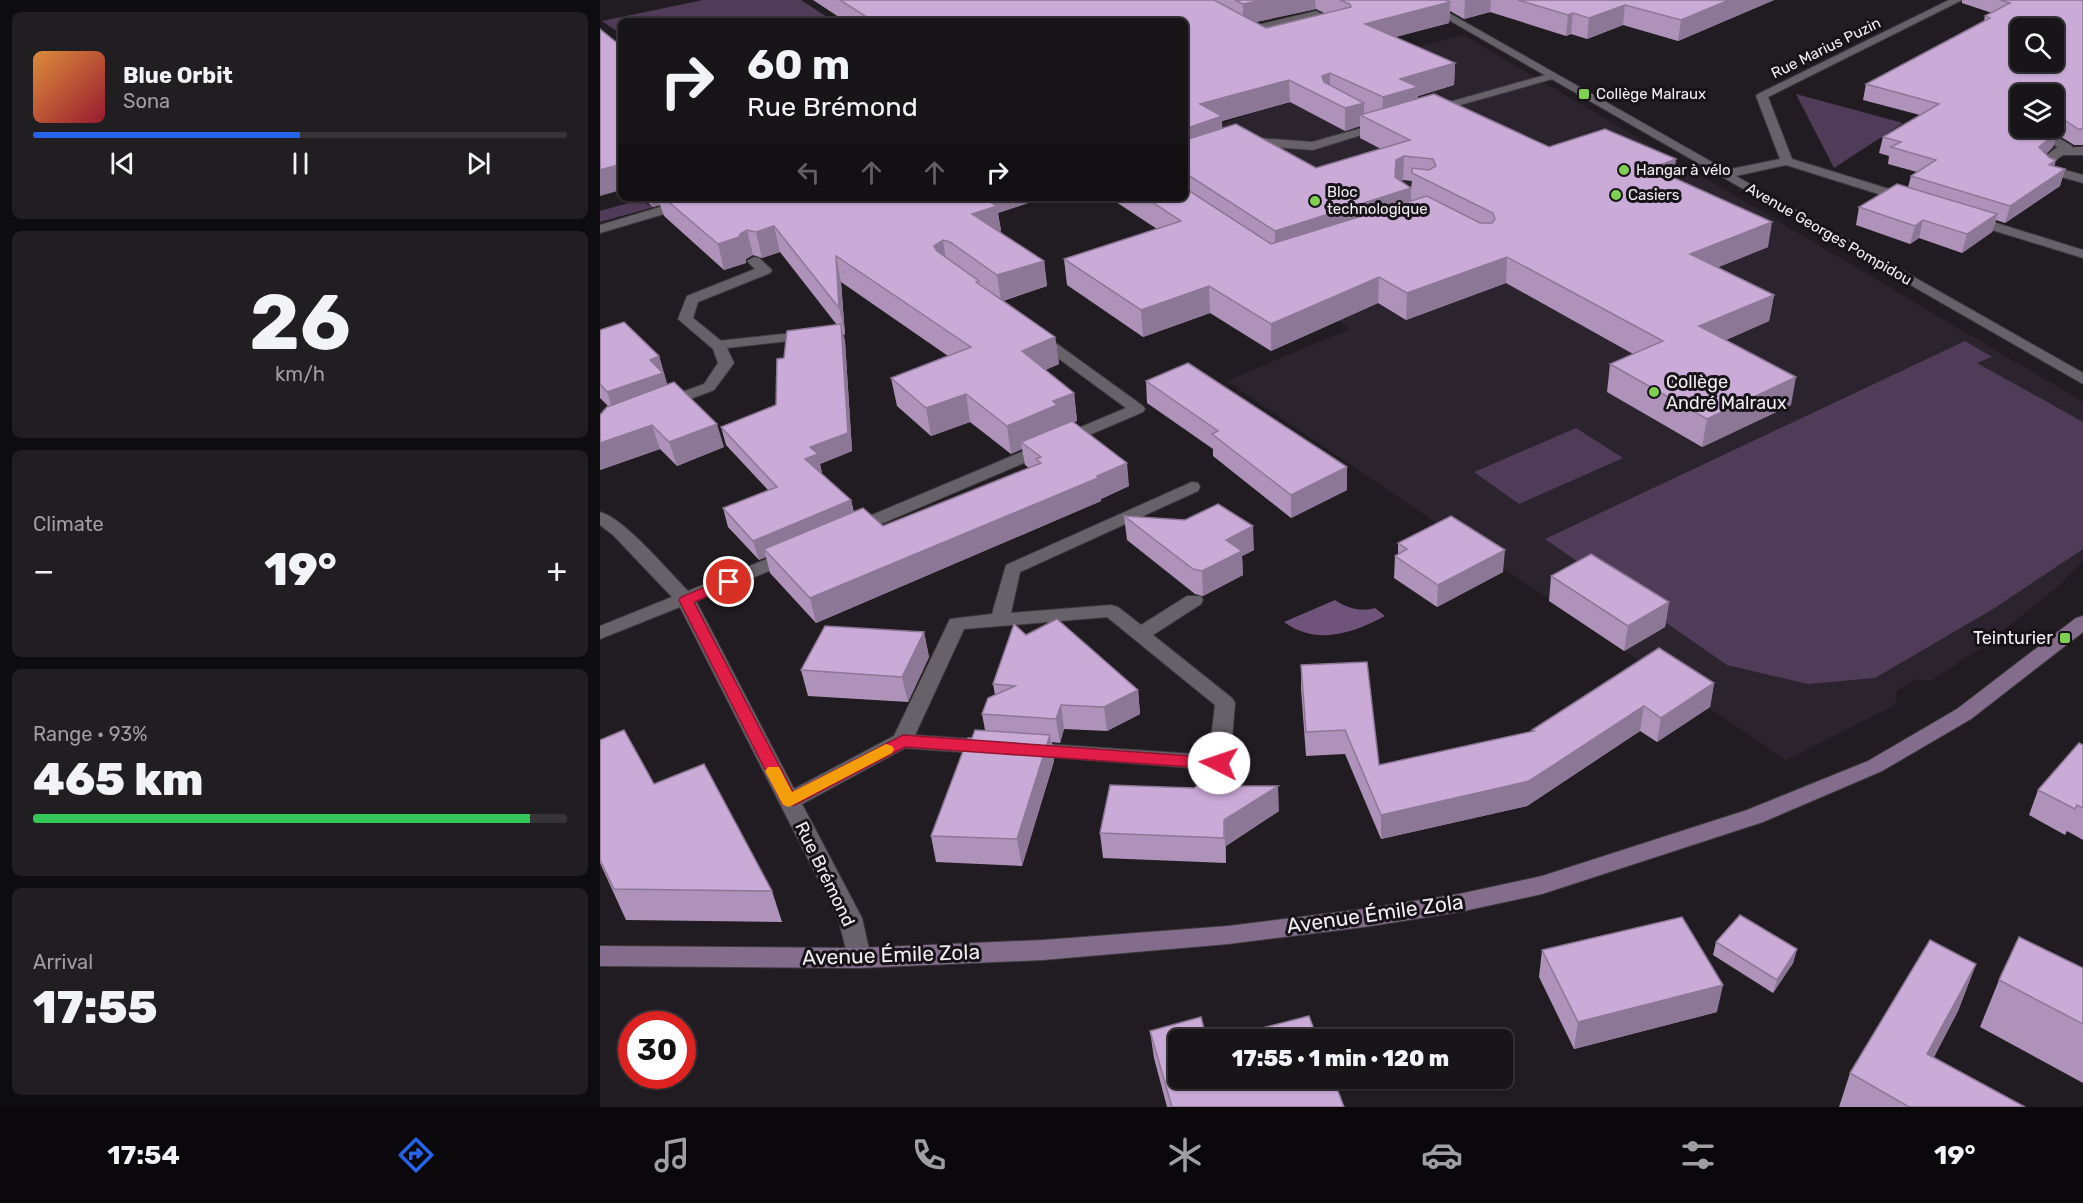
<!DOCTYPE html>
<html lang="en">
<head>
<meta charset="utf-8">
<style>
  body { margin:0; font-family:Rubik,sans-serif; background:#211e22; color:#f1f3f6; height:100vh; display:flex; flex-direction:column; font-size:22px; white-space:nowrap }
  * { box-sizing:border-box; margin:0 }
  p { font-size:20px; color:#9f9fa2 }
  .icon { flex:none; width:33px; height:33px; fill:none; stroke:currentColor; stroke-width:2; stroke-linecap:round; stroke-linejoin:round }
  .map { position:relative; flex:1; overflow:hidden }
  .side { display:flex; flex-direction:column; gap:12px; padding:12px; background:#0d0c0e; width:600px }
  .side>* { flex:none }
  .top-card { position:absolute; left:18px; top:18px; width:570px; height:183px; border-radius:9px; box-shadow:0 2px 4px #0004,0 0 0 2px #363438; background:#181519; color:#f1f3f6; overflow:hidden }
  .buttons { position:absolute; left:1410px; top:18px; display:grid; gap:12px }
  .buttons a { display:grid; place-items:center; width:54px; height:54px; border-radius:9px; background:#181519; box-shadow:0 2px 4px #0004,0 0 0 2px #363438; font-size:30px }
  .speed { position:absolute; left:18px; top:1011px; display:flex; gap:12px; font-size:30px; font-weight:700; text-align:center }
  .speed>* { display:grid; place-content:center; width:78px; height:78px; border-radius:50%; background:#181519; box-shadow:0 2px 4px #0004,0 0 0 2px #363438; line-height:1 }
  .speed .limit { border:9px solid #d22; background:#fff; color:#111 }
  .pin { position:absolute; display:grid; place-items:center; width:51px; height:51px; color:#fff; margin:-26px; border:3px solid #fff; border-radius:50%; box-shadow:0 2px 6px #0007 }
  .me { position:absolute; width:66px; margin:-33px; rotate:274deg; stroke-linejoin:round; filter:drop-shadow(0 0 4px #0008) }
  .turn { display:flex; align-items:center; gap:21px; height:126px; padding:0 30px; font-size:27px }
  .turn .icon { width:78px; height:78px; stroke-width:2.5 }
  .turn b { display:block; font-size:42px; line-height:51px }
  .lanes { display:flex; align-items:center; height:57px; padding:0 30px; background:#0003; justify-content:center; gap:30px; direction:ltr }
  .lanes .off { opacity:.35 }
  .big { font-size:45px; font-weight:800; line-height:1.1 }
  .side .tile { flex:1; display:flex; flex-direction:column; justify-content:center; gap:9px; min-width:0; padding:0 21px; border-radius:9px; background:#211e22 }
  .side .dial { align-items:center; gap:0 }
  .dial b { font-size:78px; line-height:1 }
  .song { display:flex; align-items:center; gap:18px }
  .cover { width:72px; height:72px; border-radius:9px; background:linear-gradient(135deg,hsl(30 70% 55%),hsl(350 70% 35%)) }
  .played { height:6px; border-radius:3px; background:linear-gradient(90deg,#2563eb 50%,#363438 50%) }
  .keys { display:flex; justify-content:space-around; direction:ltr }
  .heat { display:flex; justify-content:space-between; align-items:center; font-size:33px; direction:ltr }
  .charge { height:9px; border-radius:4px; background:linear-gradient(90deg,#34c759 93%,#363438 0) }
  .trip { position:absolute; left:568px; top:1029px; width:345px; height:60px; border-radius:9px; background:#181519; box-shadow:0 2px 4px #0004,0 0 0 2px #363438; font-weight:800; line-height:60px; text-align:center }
  .menu { display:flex; height:96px; justify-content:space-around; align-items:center; background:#0a080a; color:#9f9fa2 }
  .menu .icon { width:42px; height:42px }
  .menu .active { color:#2563eb }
  .menu b { font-size:27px; color:#f1f3f6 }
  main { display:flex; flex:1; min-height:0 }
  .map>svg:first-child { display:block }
</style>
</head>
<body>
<main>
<section class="side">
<div class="tile">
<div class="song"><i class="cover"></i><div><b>Blue Orbit</b><p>Sona</p></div></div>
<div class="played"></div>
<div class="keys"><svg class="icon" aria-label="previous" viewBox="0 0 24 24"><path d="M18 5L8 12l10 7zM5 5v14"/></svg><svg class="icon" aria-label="pause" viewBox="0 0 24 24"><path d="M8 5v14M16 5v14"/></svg><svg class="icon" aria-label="next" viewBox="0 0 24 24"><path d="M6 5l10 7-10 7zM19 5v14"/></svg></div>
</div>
<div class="tile dial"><b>26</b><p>km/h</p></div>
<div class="tile"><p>Climate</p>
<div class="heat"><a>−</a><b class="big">19°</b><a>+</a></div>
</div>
<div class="tile"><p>Range · 93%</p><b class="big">465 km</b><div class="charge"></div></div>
<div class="tile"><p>Arrival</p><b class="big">17:55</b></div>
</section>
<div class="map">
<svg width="1483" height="1107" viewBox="0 0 1483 1107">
  <rect width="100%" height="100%" fill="#201c21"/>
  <polygon fill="#2b242e" points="864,35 1483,402 1483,561 1460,585 1386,644 1331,681 1317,679 1297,690 1295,705 1186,760 627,381 750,329 562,198 585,198 585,137 656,112 633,96"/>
  <g fill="#503b59">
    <polygon points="103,0 201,0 233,21 21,21 21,34 2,21"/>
    <polygon points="1196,94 1303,123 1234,168"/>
    <polygon points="39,200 54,207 0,222 0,211"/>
    <polygon points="1365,341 1392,357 1377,363 1483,422 1483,549 1393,609 1275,678 1208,684 1127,665 945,539"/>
    <polygon points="976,428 1023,458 919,504 874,472"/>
  </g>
  <path fill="#6f537b" d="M735,600C746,608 761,612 775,608L785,616C754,633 716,646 684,622Z"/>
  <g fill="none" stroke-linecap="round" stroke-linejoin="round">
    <g stroke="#3d3a3e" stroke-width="2">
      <g id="service">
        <polygon points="952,73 956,74 956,78 832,113 826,110 828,108"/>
        <polygon points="783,122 787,123 787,127 713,150 646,145 640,141 646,137 712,142"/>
        <polygon points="1457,137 1472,146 1472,152 1464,152 1453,144 1453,138"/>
        <polygon points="210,331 217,335 215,338 118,349 111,345 118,341"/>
      </g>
    </g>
    <g stroke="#3d3a3e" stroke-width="2">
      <g id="minor">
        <polygon points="814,0 826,0 1126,170 1180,159 1156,96 1158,94 1349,0 1362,0 1168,97 1192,159 1312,196 1314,199 1312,202 1304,202 1186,165 1136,176 1483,373 1483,384"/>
        <polygon points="716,11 744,25 735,27 715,17 642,33 637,30"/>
        <polygon points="1483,147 1483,155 1463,155 1451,163 1455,167 1483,175 1483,183 1447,173 1437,163 1456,148"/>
        <polygon points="90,198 110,198 108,201 0,233 0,225"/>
        <polygon points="1371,215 1483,250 1483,258 1366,222 1365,219 1366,216"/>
        <polygon points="154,257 159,258 172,270 170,273 98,302 93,318 125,344 134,363 114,390 72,406 60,406 58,403 60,400 104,384 118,363 113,349 78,319 87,296 155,269 147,261"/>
        <polygon points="437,332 442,333 543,406 545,409 543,412 260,533 248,533 245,529 248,525 526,408 432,339 430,336 432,333"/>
        <path d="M592,482L598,483L600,487L598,491L420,572L411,613L511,605L518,607L541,625L587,596H601L603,600L601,604L553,635L632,698L635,703L630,763L626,768L619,770L424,755L421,750L424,745L431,743L609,755L615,705L507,617L364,629L315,735L388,740L395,742L398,747L395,752L388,754L305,748L202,804L262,918L271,958L268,965L259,968L250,965L238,918L80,607L0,639V626L72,597L13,535L0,525V512C24,518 68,571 88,591L184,552H196L199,556L196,560L96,601L194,789L294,736L350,619L392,614L406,565Z"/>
      </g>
    </g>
    <g stroke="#3d3a3e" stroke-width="2">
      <polygon id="secondary" points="1483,616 1483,632 1371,719 1282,771 1163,822 942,894 859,912 764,927 628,944 443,960 259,968 0,966 0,946 259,948 443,940 628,926 764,909 859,894 942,876 1147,810 1268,761 1357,709 1476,618"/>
    </g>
    <use href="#service" fill="#676269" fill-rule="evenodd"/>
    <use href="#minor" fill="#676269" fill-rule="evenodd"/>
    <use href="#secondary" fill="#846d8c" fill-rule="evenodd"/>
  </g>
  <g fill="#ae92b9" fill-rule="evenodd">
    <path d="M213,0H1174L1078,41L1023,25L987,39L971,34L966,36L890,12L864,19L850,11L849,23L795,37L855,63L854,85L818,96V99L949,147L1074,178L1168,247L1118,267L1174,295L1169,321L1126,340L1191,405L1102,447L1007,392L1010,364L1033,354L906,283L806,320L778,303L671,351L610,313L543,337L467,285L464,259L557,229L510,198H585V21H245ZM716,9L726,14L666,28L655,22ZM690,102L745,131L760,126V138L781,149L716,168L622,129V121ZM803,180L812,181L811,188L801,181Z"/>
    <polygon points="1362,0 1483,0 1483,145 1474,145 1458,135 1457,135 1453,147 1446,154 1454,166 1465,169 1460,186 1405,223 1396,220 1392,232 1362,253 1319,238 1310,244 1256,225 1259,207 1308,187 1311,176 1317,172 1288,164 1289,156 1279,153 1283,137 1320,115 1263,100 1266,84 1384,21 1385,16 1392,13 1362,3"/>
    <path d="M43,198H443L398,213L401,231L399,232L444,261L447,286L403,301L455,337L459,364L445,370L474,393L477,421L474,422L529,486L501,499V501L216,623L170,573L166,557L159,560L128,527L123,508L168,490L126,445L121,427L176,405L184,358L237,325L180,252L162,258L153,255L146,259V263L124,270L64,216L60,205L53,207ZM241,282L348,356L291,378L297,406L331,436L370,422L411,454L422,449L425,465L429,468L283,526L254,512L251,500L221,473H222L220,464L252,451L245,341L243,334L245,335Z"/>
    <polygon points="0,330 59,356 67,384 124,447 77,466 60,449 0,470 0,415 8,406 0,398"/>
    <polygon points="546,381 747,467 747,490 691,518 613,456 613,449 547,403"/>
    <polygon points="524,516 654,550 642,556 643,575 603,596 595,594 527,540"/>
    <polygon points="798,543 903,572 837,607 794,578 795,556 798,554"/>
    <polygon points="951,576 1069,602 1065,627 1024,651 949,601"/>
    <polygon points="324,632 329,657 308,702 208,696 201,670"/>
    <polygon points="426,635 538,690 540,714 507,731 464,729 460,743 452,742 454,761 422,866 336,862 331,836 372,738 385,730 382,714 395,695 393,684"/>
    <polygon points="701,665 779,765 932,732 932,730 1114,683 1110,707 1057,742 1040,731 927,806 781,839 745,754 706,756 701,689"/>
    <polygon points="0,740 54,784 172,891 182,922 26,920 0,863"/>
    <polygon points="1483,745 1483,840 1467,831 1465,835 1429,815 1438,790"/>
    <polygon points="611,786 679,811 626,846 626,863 503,858 500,833 594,788"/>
    <polygon points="1116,942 1197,949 1193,963 1173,993 1113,955"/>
    <polygon points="942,950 1117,1012 974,1049 939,977"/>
    <polygon points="1376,964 1358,1011 1334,1057 1425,1107 1239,1107 1250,1073"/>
    <polygon points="1483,968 1483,1083 1380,1027 1399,980"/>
    <polygon points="550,1031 579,1040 744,1107 567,1107 554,1058"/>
  </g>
  <g fill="#8d7796">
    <polygon points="662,0 715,0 716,9 643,25 643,4"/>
    <polygon points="865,0 891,0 890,12 864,19"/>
    <polygon points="1129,0 1174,0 1078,41 1081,20"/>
    <polygon points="850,2 849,23 765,45 765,24"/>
    <polygon points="1025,5 1023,25 987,39 989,18"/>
    <polygon points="973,13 971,34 966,36 968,15"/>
    <polygon points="855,63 854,85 818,96 817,109 782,120 783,97 800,79"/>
    <polygon points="730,73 730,95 724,97 722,76"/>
    <polygon points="689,80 690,102 622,121 623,139 585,153 585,129 600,104"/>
    <polygon points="764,103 764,117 760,115 760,126 745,131 745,108"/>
    <polygon points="1463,119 1453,147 1435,163 1439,147 1457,120"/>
    <polygon points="804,156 803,180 796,184 811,188 811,212 675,257 675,231"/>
    <polygon points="1076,159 1073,183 1052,168"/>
    <polygon points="1456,160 1452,177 1449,165"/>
    <polygon points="21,164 21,190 0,196 0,170"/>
    <polygon points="1465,169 1460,186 1405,223 1410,206"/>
    <polygon points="50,198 59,198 60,205 53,207"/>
    <polygon points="378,198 443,198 398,213 401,231 376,240 372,214"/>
    <polygon points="1397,214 1392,232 1362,253 1367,234"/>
    <polygon points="1323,220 1319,238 1310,244 1315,226"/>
    <polygon points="1172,222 1168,247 1087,280 1090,254"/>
    <polygon points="174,226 180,252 162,258 156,232"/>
    <polygon points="147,230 153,255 146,259 146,263 124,270 118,244"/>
    <polygon points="343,240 347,266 334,246"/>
    <polygon points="236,256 241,282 245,335 239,308"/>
    <polygon points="907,257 906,283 806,320 807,293"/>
    <polygon points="444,261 447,286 401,301 397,275"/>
    <polygon points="779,277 778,303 671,351 671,324"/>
    <polygon points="609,286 610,313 543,337 541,310"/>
    <polygon points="1174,295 1169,321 1095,353 1099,326"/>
    <polygon points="241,324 245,341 252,451 220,464 222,473 210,478 205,459 210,447"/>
    <polygon points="455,337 459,364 425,379 422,351"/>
    <polygon points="59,356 70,394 14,414 7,392 50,360"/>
    <polygon points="1196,377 1191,405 1102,447 1107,419"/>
    <polygon points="474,393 477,421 421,442 422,449 411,454 407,426 453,401"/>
    <polygon points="366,394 370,422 331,436 326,408"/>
    <polygon points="117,424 124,447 77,466 69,442"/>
    <polygon points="52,425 60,449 0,470 0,443"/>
    <polygon points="527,463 529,486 501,499 501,501 216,623 210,598 497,476"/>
    <polygon points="747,467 747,490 691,518 691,495"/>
    <polygon points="251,500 255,520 164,549 166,557 159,560 153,541"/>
    <polygon points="653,526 654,550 642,556 643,575 603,596 602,571 626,540"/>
    <polygon points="905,550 903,572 837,607 838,585"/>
    <polygon points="1069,602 1065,627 1024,651 1028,626"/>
    <polygon points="324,632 329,657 308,702 302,677"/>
    <polygon points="1114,683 1110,707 1057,742 1061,718"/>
    <polygon points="538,690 540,714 507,731 504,707"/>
    <polygon points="461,705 464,729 460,743 456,719"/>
    <polygon points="1044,706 1040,731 927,806 781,839 781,815"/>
    <polygon points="450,735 454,761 422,866 417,839"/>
    <polygon points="678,786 679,811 626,846 626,863 624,820"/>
    <polygon points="1197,949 1193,963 1173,993 1177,980"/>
    <polygon points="1376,964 1358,1011 1310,1101 1327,1054"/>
    <polygon points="1123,985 1117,1012 974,1049 978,1022"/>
  </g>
  <g fill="#caaad7" stroke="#8d7796" stroke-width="1.5" fill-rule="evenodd">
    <polygon points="240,0 614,0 666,28 751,7 750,4 740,0 846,0 850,2 765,24 855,63 800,79 818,87 783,97 730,73 722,76 724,82 764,103 745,108 689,80 600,104 622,116 585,129 585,21 273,21"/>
    <polygon points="635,0 662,0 643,4"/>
    <polygon points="918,0 1129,0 1081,20 1025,5 989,18 973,13 968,15"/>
    <path d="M1400,0H1483V129H1478L1463,119L1457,120L1455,128L1458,131L1439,147L1450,158L1456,160L1449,165L1465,169L1410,206L1311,176L1336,160L1291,147L1301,142L1283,137L1339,104L1266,84L1390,18L1385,16L1410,3ZM1420,28H1454V62H1420ZM1420,94H1454V128H1420Z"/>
    <polygon points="0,29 21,46 21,164 0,170"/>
    <polygon points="834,94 949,147 1005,129 1076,159 1052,168 1172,222 1090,254 1174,295 1099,326 1196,377 1107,419 1010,364 1063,341 907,257 807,293 779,277 671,324 609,286 541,310 464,259 581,221 546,198 585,198 585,188 671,244 827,196 880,223 892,223 895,219 893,213 812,173 812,168 829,170 836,166 833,159 804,156 796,160 795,177 811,188 675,231 585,173 585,140 636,124 716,168 810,140 760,115"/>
    <polygon points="1297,184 1397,214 1367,234 1323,220 1315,226 1259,207"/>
    <polygon points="64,198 384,198 397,206 372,214 444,261 397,275 350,242 343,240 334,246 337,251 379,281 376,282 455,337 422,351 474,393 453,401 457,405 407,426 366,394 326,408 291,378 371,347 236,256 239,308 174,226 156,232 147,230 140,234 139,237 118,244"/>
    <polygon points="24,322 59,356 50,360 63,373 7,392 0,384 0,330"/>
    <polygon points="241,324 248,433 210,447 218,454 205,459 251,500 153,541 123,508 177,487 121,427 176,405 177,359 184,358 187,331"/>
    <polygon points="588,363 747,467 691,495 612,434 618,431 546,381"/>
    <polygon points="74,382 117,424 69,442 52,425 0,443 0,415 7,407"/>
    <polygon points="472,421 527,463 497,476 498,478 210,598 164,549 263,508 283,526 441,463 436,459 441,457 421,442"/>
    <polygon points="618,504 653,526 626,540 642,551 602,571 593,569 524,516 585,520"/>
    <polygon points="851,516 905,550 838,585 795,556 807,549 798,543"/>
    <polygon points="991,554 1069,602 1028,626 951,576"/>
    <polygon points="457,619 538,690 504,707 461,705 456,719 382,714 388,698 415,686 393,684 414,624 426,635"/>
    <polygon points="225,626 324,632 302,677 201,670"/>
    <polygon points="1059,648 1114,683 1061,718 1044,706 929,781 781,815 745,730 706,732 701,665 767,662 779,765 934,731 932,730"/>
    <polygon points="24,730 54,784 104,764 172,891 14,889 0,860 0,740"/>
    <polygon points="375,730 450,735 417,839 331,836 368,738 372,738"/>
    <polygon points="1479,743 1483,745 1483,808 1477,805 1475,809 1438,790"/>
    <polygon points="604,780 611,786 678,786 624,820 624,838 500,833 510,785 594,788"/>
    <polygon points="1140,915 1197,949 1177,980 1116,942"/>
    <polygon points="1082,917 1123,985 978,1022 942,950"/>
    <polygon points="1419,937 1483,968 1483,1024 1399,980"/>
    <polygon points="1330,940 1376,964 1327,1054 1425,1107 1309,1107 1250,1073"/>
    <polygon points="709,1016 718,1040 615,1040"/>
    <polygon points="601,1017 607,1040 579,1040 579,1078 733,1078 744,1107 572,1107 550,1031"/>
  </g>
  <polygon fill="#e11d48" stroke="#92132f" stroke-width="1.5" points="129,577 136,582 134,585 94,602 193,792 303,735 619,758 625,759 627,763 625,767 619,769 305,747 195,805 183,805 79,600 81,597"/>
  <polygon fill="#f59e0b" points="286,744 292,746 294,749 292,753 189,807 183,805 165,771 168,767 179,767 192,792"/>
  <g fill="#7fd052" stroke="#171318" stroke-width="2">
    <rect x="978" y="88" width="12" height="12" rx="3"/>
    <circle cx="1024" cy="170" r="6"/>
    <circle cx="1016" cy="195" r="6"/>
    <circle cx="715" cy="201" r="6"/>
    <circle cx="1054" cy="392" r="6"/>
    <rect x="1459" y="632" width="12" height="12" rx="3"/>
  </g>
  <g text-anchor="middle" stroke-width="6" stroke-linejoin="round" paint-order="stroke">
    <g font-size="15" fill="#f1eef2" stroke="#171318">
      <text transform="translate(1226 48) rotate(-26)" y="5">Rue Marius Puzin</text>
      <text transform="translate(1229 234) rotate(30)" y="5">Avenue Georges Pompidou</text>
    </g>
    <g font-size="15" fill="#f1eef2" stroke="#171318" text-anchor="start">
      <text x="996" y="99">Collège Malraux</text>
      <text x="1036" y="175">Hangar à vélo</text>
      <text x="727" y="197">Bloc<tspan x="727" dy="17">technologique</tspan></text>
      <text x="1028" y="200">Casiers</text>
    </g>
    <g font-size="18" fill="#f1eef2" stroke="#171318" text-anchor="start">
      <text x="1066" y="388">Collège<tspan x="1066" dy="21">André Malraux</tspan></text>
      <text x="1453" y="644" text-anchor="end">Teinturier</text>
    </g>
    <g font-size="18" fill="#f1eef2" stroke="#171318">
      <text transform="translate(225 874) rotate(64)" y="6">Rue Brémond</text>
    </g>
    <g font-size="21" fill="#f1eef2" stroke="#171318">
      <text transform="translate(775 914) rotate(-8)" y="7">Avenue Émile Zola</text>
      <text transform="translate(291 955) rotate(-2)" y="7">Avenue Émile Zola</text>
    </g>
  </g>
</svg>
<div class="buttons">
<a><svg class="icon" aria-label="search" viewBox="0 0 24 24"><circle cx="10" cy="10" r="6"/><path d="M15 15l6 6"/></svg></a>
<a><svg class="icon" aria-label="layers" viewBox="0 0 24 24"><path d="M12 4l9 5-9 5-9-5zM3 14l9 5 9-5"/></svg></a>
</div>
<div class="speed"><div class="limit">30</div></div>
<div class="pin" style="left:129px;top:582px;background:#d93025"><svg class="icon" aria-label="arrive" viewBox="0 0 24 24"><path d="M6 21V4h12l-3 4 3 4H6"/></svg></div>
<svg class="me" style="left:619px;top:763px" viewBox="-20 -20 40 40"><circle r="19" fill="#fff"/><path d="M0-13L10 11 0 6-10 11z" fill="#e11d48"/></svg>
<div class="trip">17:55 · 1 min · 120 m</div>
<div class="top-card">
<div class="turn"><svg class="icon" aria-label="right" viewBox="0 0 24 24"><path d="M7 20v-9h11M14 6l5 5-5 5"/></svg><div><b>60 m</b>Rue Brémond</div></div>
<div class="lanes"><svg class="icon off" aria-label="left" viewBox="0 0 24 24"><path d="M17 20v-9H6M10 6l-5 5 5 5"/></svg><svg class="icon off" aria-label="ahead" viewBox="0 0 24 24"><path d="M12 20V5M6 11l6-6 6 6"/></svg><svg class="icon off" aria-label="ahead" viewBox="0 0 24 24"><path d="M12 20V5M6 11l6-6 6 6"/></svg><svg class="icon" aria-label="right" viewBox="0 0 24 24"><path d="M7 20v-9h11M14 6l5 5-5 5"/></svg></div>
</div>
</div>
</main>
<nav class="menu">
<b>17:54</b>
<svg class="icon active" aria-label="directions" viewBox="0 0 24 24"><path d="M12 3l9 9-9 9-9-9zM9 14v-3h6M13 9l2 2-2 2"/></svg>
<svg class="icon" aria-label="music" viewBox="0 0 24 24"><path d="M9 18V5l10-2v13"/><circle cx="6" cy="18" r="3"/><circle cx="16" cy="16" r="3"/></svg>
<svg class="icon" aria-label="phone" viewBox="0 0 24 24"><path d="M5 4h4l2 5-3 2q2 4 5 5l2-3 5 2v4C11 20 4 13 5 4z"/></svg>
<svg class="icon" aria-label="climate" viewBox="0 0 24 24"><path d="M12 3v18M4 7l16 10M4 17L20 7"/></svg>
<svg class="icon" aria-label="car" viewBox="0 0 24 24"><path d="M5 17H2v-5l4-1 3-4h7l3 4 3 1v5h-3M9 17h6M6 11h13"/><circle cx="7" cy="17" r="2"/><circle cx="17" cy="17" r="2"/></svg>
<svg class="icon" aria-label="filters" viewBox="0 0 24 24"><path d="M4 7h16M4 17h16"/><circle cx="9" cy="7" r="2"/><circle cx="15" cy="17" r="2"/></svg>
<b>19°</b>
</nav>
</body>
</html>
